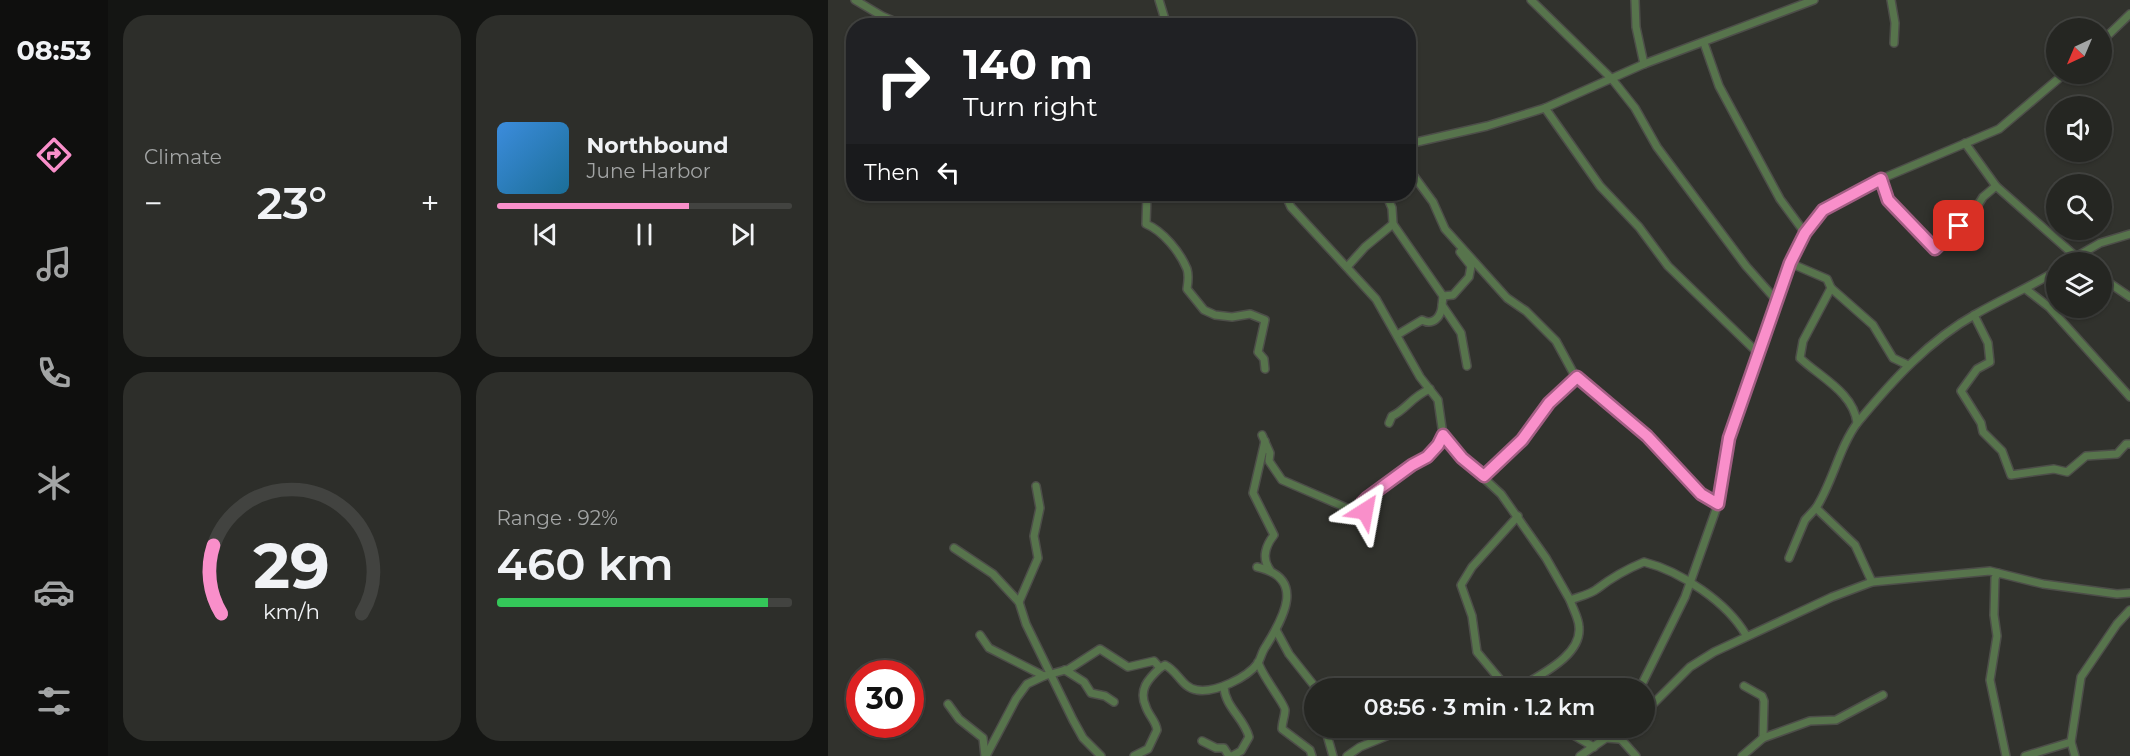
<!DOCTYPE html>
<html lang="en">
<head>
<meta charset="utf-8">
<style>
  body { margin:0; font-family:Montserrat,sans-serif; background:#2d2e2a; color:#f1f3f6; height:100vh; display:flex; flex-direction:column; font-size:22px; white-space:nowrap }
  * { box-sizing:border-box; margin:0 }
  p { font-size:20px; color:#a3a5a5 }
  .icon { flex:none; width:33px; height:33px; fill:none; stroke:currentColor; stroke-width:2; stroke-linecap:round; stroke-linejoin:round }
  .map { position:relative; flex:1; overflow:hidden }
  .panel { display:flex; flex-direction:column; gap:15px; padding:15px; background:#141513; width:720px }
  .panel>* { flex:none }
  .guide { position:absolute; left:18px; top:18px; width:570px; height:183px; border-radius:24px; box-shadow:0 2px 4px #0004,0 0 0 2px #424340; background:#202124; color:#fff; overflow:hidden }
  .needle { width:39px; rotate:224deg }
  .tools { position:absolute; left:1218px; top:18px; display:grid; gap:12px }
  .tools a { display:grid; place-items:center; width:66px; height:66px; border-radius:50%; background:#252622; box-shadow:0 2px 4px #0004,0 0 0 2px #424340; font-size:30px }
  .speed { position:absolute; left:18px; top:660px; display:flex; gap:12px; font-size:30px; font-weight:700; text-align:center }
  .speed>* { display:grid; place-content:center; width:78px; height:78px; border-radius:50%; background:#252622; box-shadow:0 2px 4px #0004,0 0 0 2px #424340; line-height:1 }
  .speed .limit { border:9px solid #d22; background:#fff; color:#111 }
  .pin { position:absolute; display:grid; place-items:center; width:51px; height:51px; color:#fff; margin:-26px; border-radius:12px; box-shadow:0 3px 9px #0006 }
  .me { position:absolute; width:66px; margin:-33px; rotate:34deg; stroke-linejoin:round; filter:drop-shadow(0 0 4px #0008) }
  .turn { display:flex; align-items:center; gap:21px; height:126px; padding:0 18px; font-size:27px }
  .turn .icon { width:78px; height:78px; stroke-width:2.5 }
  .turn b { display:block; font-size:42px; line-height:51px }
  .then { display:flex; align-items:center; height:57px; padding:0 18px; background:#0003; gap:12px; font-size:22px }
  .big { font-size:45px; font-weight:600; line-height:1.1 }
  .panel .widget { flex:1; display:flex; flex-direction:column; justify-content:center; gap:9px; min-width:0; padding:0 21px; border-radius:24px; background:#2d2e2a }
  .panel .dial { align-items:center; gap:0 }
  .dial svg { height:156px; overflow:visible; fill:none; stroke:#424340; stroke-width:7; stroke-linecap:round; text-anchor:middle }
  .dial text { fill:#f1f3f6; stroke:none }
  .song { display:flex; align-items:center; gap:18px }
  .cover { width:72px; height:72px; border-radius:9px; background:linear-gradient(135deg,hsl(210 70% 55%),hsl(200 70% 35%)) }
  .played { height:6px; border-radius:3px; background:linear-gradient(90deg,#f98fca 65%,#424340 65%) }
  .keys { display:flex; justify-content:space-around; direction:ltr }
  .heat { display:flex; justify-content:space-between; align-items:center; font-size:33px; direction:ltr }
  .charge { height:9px; border-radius:4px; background:linear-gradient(90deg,#34c759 92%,#424340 0) }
  .panel .tiles { flex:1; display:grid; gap:15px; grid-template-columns:repeat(2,1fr) }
  .trip { position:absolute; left:476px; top:678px; width:351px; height:60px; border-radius:30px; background:#252622; box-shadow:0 2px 4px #0004,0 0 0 2px #424340; font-weight:600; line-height:60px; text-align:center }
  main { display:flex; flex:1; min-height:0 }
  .menu { display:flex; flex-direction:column; width:108px; justify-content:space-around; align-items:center; background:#0f0f0e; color:#a3a5a5 }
  .menu .icon { width:42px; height:42px }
  .menu .selected { color:#f98fca }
  .menu b { font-size:27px; color:#f1f3f6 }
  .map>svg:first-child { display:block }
</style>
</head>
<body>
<main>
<nav class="menu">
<b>08:53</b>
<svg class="icon selected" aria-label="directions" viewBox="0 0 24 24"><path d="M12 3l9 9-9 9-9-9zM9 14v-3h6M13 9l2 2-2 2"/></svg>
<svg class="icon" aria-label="music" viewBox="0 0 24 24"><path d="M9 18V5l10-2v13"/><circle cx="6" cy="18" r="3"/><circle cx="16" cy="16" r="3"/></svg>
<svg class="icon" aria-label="phone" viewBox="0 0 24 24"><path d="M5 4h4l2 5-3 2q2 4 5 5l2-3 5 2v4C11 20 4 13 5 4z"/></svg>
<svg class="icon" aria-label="climate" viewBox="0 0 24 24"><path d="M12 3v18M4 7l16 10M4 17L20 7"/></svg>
<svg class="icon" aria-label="car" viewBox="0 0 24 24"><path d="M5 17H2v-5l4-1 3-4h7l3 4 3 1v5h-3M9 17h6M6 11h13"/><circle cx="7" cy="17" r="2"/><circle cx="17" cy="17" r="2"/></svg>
<svg class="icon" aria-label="filters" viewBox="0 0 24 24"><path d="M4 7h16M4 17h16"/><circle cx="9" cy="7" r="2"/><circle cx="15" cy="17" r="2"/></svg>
</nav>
<section class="panel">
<div class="tiles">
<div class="widget"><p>Climate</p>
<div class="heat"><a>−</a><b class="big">23°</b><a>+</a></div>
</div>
<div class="widget">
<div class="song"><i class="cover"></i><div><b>Northbound</b><p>June Harbor</p></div></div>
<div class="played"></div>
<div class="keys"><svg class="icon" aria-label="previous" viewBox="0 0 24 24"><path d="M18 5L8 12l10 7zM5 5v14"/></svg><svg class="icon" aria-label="pause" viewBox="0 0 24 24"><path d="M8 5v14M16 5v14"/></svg><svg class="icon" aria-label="next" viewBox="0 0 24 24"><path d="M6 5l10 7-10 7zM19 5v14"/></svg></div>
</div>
<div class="widget dial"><svg viewBox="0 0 100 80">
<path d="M14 69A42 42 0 1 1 86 69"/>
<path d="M14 69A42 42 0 0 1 10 34" stroke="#f98fca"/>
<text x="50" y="56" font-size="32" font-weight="700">29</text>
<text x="50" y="72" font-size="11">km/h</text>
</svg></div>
<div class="widget"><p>Range · 92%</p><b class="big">460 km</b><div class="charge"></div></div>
</div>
</section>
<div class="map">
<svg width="1302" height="756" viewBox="0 0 1302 756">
  <rect width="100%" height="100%" fill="#31322d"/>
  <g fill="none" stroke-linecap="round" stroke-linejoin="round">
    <g stroke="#4d4e49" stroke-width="10">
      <g id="minor">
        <polyline points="27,0 54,16 77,26"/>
        <polyline points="331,0 339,26"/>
        <polyline points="703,0 784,79 807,108 829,147 918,266 949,301"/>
        <polyline points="807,0 808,27 816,64"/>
        <polyline points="1063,0 1067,23 1066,43"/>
        <polyline points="1274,41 1302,14"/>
        <polyline points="876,43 891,86 952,199 977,233"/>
        <polyline points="717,108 772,186 811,227 840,266 932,355"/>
        <polyline points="1137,143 1168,186 1254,262"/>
        <polyline points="580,144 659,126 717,108 816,64 986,0"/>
        <polyline points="580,168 605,202 617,229 679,298 698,311 728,341 747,376 819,436 873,494 890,504"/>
        <polyline points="1053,179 1060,200 1107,249 1143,216 1155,197 1168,186"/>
        <path d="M319,194L318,224C335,231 352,252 359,269C361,275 360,283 359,289L376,310L387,315L404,317L422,314L437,320L430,352L436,359L437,369"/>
        <path d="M457,194L463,207L548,299L592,377L610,400L615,435L634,458L673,494L718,558L742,600C750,597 763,594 769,589C783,578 799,569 816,562C852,571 899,602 918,635"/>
        <polyline points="558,194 564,208 565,224 615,296 614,305 633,333 639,366"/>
        <polyline points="1239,262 1272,243 1302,234"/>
        <path d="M962,263L999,279L1003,288L975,341L972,358C992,377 1026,393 1029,423"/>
        <polyline points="519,267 537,247 565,224"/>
        <polyline points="1274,278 1302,297"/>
        <polyline points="1003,288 1045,325 1065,358 1080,365"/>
        <polyline points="1199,290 1221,307 1302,397"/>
        <polyline points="615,296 625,295 641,277 643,266 632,252"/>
        <polyline points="1146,315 1160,343 1162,362 1149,369 1133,391 1153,423 1155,432 1174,451 1183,475 1226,469 1239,472 1258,456 1289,454 1298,444 1302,444"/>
        <path d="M569,335L594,320C605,326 613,317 614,306"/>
        <path d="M561,423L564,416C578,410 583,397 602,389"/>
        <polyline points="434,435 442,453 441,461 454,480 535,515 540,514 534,503 539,498 583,465 599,457 615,435"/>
        <path d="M437,441L425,493L446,535C438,545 433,558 442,570"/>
        <polyline points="656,476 694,440 721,403 749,377"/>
        <polyline points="126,548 165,574 191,602 198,624 245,720 255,738 273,756"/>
        <polyline points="961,558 977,520 988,508"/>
        <polyline points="1170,573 1167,578 1166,615 1169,636 1162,680 1178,756"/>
        <path d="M1044,582L1027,545L988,508C1005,482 1011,447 1030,422C1064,381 1101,340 1148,314C1174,299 1202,287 1228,271"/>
        <polyline points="191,602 210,558 206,536 212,508 208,486"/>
        <polyline points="448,630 461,654 488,688"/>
        <path d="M152,635L161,648L216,676L241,669L272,649L300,667L326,661L332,668C320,679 310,690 318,707C321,716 328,721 329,730L320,749L306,756"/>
        <path d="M430,662C434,676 457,704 457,710C457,716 454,722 454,729L482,750L484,756"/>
        <path d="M332,668L337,665C350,671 354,688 369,690C387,693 419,678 430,663C433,658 434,651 438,646C456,617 478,578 429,567"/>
        <polyline points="237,670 256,682 263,693 277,696 286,702"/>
        <polyline points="916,686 934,696 936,701 935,738"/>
        <path d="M396,687C397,707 416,718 421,737L413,751L404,756"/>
        <polyline points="679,688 649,652 644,616 633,585 644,567 690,516"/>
        <path d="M691,688C711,675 754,656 751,627C751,619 745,609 742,600"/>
        <polyline points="812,688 857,597 890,504 901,438 962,263 987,218 1001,207 1053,179 1171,129 1236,74"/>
        <polyline points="120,704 131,719 155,738 157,756"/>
        <polyline points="816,713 862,667 886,652 1004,597 1044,582 1162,571 1215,584 1289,594 1302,593"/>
        <polyline points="497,728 505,756"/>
        <polyline points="733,728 766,747"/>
        <polyline points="783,728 808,756"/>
        <polyline points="778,738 791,739 803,728"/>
        <polyline points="374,741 388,748 396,748 401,756"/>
        <polyline points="158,756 188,699 199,684 216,676"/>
        <polyline points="519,756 532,747 578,728"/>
        <polyline points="752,756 778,738 783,728"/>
        <polyline points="914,756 935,738 982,721 1008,720 1055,695"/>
        <polyline points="1197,756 1243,742"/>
        <polyline points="1247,756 1243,742 1253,677 1289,624 1302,610"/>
      </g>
    </g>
    <use href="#minor" stroke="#57744c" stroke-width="7"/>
  </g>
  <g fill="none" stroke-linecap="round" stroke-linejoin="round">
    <g stroke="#a25d83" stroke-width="15">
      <polyline id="route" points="537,511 534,503 539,498 584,465 599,457 610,445 615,435 634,458 656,476 694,440 721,403 749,377 819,436 873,494 890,504 901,438 962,263 977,233 995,210 1053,179 1060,200 1107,249 1131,226"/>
    </g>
    <use href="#route" stroke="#f98fca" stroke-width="10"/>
  </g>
</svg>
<div class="tools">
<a><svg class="needle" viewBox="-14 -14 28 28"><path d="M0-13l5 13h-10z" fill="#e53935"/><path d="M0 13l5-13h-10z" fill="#a3a5a5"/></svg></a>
<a><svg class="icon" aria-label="sound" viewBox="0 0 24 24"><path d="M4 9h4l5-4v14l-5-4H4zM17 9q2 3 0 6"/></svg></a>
<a><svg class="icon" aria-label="search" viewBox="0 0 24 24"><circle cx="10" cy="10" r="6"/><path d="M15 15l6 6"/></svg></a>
<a><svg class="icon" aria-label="layers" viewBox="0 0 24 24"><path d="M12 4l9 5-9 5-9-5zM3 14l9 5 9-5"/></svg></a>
</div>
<div class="speed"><div class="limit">30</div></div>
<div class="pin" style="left:1131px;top:226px;background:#d93025"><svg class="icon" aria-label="arrive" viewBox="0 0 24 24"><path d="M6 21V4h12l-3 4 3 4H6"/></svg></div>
<svg class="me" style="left:537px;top:511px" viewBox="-20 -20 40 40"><path d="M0-17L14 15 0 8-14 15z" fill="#f98fca" stroke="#fff" stroke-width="4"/></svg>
<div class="trip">08:56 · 3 min · 1.2 km</div>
<div class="guide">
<div class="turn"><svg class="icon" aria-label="right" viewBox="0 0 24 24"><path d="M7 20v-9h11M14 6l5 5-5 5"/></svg><div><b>140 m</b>Turn right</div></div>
<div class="then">Then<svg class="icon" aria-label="left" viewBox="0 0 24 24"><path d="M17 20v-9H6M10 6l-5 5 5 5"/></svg></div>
</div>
</div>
</main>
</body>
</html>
